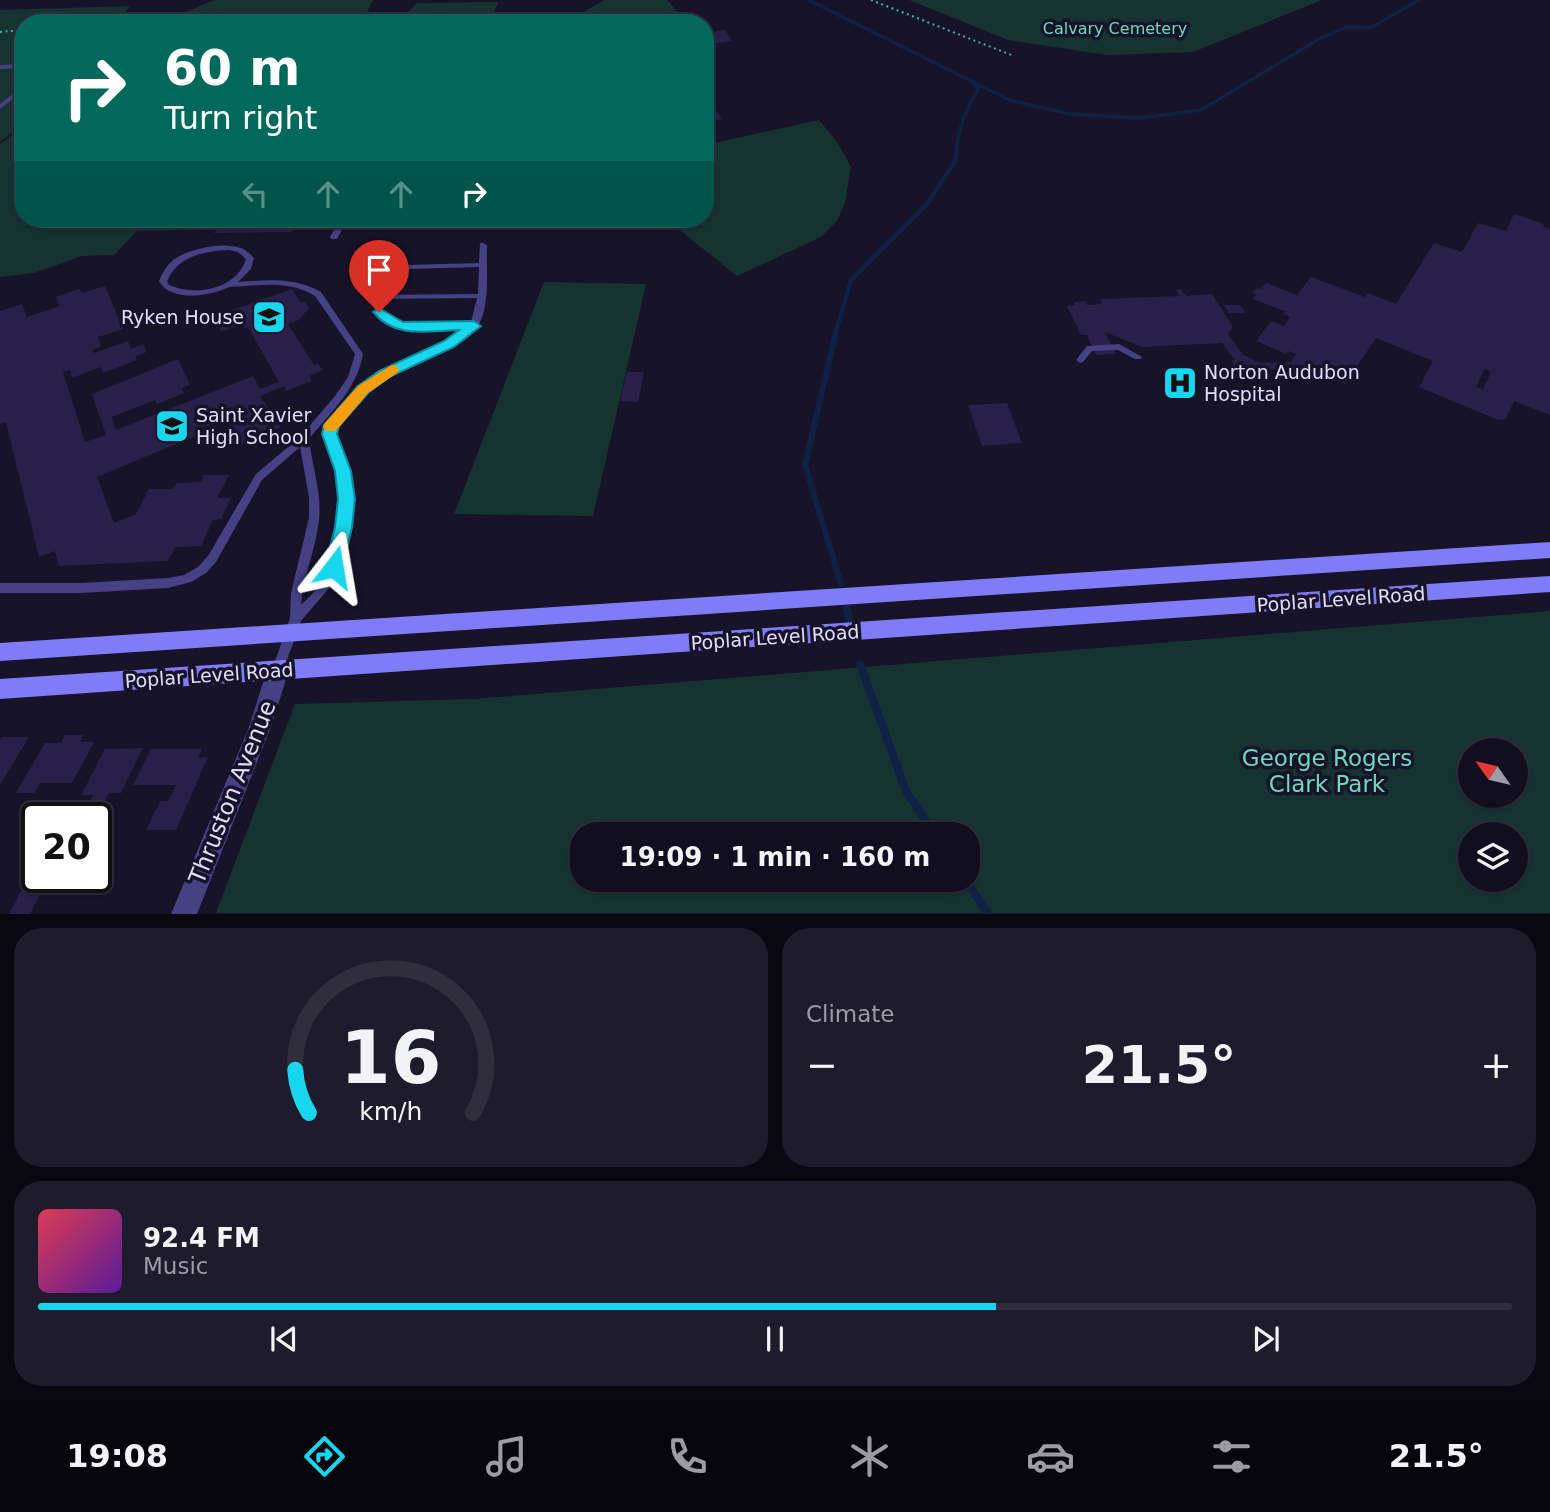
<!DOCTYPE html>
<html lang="en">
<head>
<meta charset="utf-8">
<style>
  body { margin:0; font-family:"DejaVu Sans",sans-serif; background:#1e1c2c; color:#f1f3f6; height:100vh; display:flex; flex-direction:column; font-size:26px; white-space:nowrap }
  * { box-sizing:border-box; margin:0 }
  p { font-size:23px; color:#9c9ca4 }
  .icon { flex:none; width:38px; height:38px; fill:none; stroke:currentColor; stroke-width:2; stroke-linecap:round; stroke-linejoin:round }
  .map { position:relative; height:914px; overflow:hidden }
  .drawer { display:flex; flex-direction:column; gap:14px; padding:14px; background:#090811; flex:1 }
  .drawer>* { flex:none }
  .top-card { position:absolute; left:14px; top:14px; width:700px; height:214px; border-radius:28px; box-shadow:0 2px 5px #0004,0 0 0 2px #302e3d; background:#00695c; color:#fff; overflow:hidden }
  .needle { width:46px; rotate:304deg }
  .fabs { position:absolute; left:1458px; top:738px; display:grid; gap:14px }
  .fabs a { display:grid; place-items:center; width:70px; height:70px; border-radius:50%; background:#110e1f; box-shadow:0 2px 5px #0004,0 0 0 2px #302e3d; font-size:35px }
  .speed { position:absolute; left:21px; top:802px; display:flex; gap:14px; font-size:35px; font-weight:700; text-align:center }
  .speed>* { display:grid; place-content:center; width:91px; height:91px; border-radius:50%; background:#110e1f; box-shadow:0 2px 5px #0004,0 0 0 2px #302e3d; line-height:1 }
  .speed .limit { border:4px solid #111; border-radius:10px; background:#fff; color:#111 }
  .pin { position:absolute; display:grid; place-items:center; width:60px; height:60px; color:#fff; margin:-72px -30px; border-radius:50% 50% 50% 0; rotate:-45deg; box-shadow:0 0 7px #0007 }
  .pin .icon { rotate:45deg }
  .me { position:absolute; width:77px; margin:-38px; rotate:14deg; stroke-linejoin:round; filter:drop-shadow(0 0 5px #0008) }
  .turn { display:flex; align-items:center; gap:24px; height:147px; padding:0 35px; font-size:32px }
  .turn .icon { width:91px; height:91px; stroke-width:2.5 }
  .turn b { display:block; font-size:49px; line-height:60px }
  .lanes { display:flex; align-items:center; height:66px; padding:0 35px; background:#0003; justify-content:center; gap:35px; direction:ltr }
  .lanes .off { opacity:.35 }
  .big { font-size:52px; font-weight:600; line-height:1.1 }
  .drawer .widget { flex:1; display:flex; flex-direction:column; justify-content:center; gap:10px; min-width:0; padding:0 24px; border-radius:28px; background:#1e1c2c }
  .drawer .dial { align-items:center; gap:0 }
  .dial svg { height:182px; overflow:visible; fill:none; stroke:#302e3d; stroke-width:7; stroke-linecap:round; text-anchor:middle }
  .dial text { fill:#f1f3f6; stroke:none }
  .song { display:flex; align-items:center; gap:21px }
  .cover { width:84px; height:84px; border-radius:10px; background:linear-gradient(135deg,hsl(350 70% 55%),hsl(270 70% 35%)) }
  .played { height:7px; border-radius:4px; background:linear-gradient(90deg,#17d6ee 65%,#302e3d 65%) }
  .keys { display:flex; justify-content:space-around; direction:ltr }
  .heat { display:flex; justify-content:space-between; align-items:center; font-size:38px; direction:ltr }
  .drawer .tiles { flex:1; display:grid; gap:14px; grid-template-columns:1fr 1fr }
  .widget:last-child { grid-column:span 2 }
  .trip { position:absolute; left:570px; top:822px; width:410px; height:70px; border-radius:28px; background:#110e1f; box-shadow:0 2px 5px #0004,0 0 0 2px #302e3d; font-weight:600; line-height:70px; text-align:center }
  .dock { display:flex; height:112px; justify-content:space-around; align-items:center; background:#07060c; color:#9c9ca4 }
  .dock .icon { width:49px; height:49px }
  .dock .active { color:#17d6ee }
  .dock b { font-size:32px; color:#f1f3f6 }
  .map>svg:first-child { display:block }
</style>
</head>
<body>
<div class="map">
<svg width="1550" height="914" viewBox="0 0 1550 914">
  <rect width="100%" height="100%" fill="#171329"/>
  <g fill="#163332" fill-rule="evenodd">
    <polygon points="214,0 373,0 362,23 160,23"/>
    <polygon points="604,0 667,0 687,23 575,23 577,16"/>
    <polygon points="909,0 1322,0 1193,52 1107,55 1008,40"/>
    <polygon points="499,2 488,23 401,23 416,3"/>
    <polygon points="130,6 117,23 23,23 23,124 0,142 0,10"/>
    <polygon points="819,120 837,142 851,167 845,203 837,221 821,237 737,276 666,219 705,219 705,145"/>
    <polygon points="23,126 23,219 210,219 201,230 137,231 114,255 82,256 34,273 0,277 0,144"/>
    <polygon points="544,282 646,284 593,516 454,514"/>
    <path d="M1550,611V913H216L295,704L474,699ZM1470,751H1516V796H1470ZM583,835H968V880H583ZM1470,835H1516V880H1470Z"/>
  </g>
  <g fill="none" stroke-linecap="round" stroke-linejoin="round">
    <g stroke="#0f2246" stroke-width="3.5">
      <polyline points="808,0 1009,100 1070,114 1139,118 1201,110 1319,39 1347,27 1370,28 1419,0"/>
      <path d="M957,147C959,125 967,108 978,89L974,84"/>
    </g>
    <polyline stroke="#0f2246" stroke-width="4.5" points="834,338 851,280 928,203 956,159 957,145"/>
    <polyline stroke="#0f2246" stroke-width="6" points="835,336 805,465 841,584"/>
    <g stroke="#0f2246" stroke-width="8">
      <polyline points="847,609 849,619"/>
      <polyline points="860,664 906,791 935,835"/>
      <polyline points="966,880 988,914"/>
    </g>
  </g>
  <g fill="#292049" fill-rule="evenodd">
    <polygon points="725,30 732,41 711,44 705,36 705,33"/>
    <polygon points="713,106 722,119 705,122 705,108"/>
    <path d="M1514,214L1544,224L1543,227L1550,229V415L1514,401L1506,419L1498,420L1419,387L1433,361L1376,338L1345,384L1305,368L1258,370L1260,373L1248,374L1237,369L1231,360H1235L1222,343L1142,347L1105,332L1116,354L1096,355L1087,335H1081L1067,306L1075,305L1073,302L1086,301L1087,305L1102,304L1100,299L1179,296L1175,289H1181L1186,296L1212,294L1233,327L1228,334L1243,355L1260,363L1291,362L1296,354L1288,351L1286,354L1256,341L1271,321L1284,326L1290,317L1283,314L1285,311L1253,299L1256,294L1252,293L1257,288L1260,289L1266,283L1297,295L1311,277L1365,297L1368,293L1396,304L1434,243L1462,252L1478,223L1506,231ZM1485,369L1491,372L1483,389L1489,392L1476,387Z"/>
    <polygon points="225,219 301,219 292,232 214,233"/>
    <polygon points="105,286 123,329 98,337 101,347 92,350 94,353 128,341 131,349 143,344 147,352 135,356 137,360 103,373 101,367 72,378 70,370 63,372 85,442 106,435 92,394 178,359 190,385 181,388 184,393 157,404 155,400 112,417 116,430 253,376 260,389 279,382 248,327 244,329 241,325 221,332 213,317 292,289 301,303 305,302 309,308 299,320 288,324 314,365 318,364 323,370 309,376 312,381 286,391 284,386 260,396 281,427 238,445 221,410 211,415 217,427 97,477 114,523 136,514 149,489 173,489 177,483 201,482 204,475 229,475 217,498 231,498 221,519 213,520 201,546 175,547 168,561 59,566 55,551 39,557 6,422 0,424 0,311 22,304 27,317 60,306 56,297 79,289 82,293"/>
    <polygon points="1224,305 1240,305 1246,313 1229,313"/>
    <polygon points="627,372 644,372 638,402 620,401"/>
    <polygon points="1007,403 1022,443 982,446 968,405"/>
    <polygon points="65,735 83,735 80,742 94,742 72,783 40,783 35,793 16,793 45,743 61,743"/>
    <polygon points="2,737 29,737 0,785 0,740"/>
    <polygon points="143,748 121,793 109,793 102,807 87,808 93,795 81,795 105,749"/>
    <polygon points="151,749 202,749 198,758 208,757 176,830 146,830 160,801 168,801 176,785 133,785"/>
    <polygon points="47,880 30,914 9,914 26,881"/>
  </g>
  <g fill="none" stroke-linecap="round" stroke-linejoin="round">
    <g stroke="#3ab4ae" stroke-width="2" stroke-dasharray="2 3.5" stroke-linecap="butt">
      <polyline points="871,0 1014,56"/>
      <polyline points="0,32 23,30"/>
    </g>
    <g fill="#454185" fill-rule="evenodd">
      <polygon points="23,64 23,68 0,69 0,65"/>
      <polygon points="23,86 23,91 0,109 0,104"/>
      <polygon points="381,219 388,219 384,225 381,225 344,226 337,239 331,239 330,237 339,222 379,221"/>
      <polygon points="424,219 431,219 428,224 425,224 421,222"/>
      <path d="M480,243H483L487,245C486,268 490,297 481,320C469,351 419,359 391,374C368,386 347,407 334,429L348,471L352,499L348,527L339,567L330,587L301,621L282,674L278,675L274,674L272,670L290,618L291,593L309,518V497L300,447L262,480L216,562L206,573L191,582L168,588L81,593H0V583H81L168,578L184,575L198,567L208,556L256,474L301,436L335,396L348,377L355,354L315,296C294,283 270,284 246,286C241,287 235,286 229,287C226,288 223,290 219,291C201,297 169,300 159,281C162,274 165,268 171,262C185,249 222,241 241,248C246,250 250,254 254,258L251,269L238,282C267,280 295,277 321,292L363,354C357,389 331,412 309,439C312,466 322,493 319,520C316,549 303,576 301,605C308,598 317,590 322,581C332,563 343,517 342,497C341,473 332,451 324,429L326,427C341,402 364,380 390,368C417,355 446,348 468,328C404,330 383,343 358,274L363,267L372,266L479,263ZM229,250L238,252L246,259C237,289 196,297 169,285L167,281C178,256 204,251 229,250ZM479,267L478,294L374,295L366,274L369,271L372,270ZM477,298L471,322C457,323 410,327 399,323C388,318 382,309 376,299Z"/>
      <polygon points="1119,344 1142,357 1141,359 1135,359 1118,350 1092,351 1083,362 1080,363 1076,360 1087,346"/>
    </g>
    <polygon fill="#454185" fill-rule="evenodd" points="278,660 286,663 289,670 271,727 197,914 171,914 249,727 267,670 270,663"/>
    <g fill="#807bf6" fill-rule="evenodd">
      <polygon points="1550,542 1550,558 0,661 0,643"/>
      <polygon points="1550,576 1550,592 0,699 0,679"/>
    </g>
  </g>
  <path fill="#17d6ee" stroke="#0f8b9b" stroke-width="2" d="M379,308L403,322L474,321L481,326L454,347L389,377L368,393L339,426L337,434L351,471L355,499L352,527L343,567L340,573L334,575L327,573L325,567L335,527L338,499L335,471L322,434L324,425L358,386L379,371L444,341L459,330C427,331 395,339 373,312Z"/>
  <polygon fill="#f59e0b" points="392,365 397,366 399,370 397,373 368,393 336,431 325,431 323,427 325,423 358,386"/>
  <defs>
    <g id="school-square" transform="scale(1.75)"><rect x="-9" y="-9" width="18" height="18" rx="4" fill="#17d6ee" stroke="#171329"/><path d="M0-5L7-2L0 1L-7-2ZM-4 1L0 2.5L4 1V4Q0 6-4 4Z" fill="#111"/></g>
    <g id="hospital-square" transform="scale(1.75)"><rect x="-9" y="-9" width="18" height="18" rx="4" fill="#17d6ee" stroke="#171329"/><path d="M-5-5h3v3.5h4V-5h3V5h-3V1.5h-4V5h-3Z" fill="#111"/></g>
  </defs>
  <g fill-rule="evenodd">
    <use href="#school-square" x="269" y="317"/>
    <use href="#hospital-square" x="1180" y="383"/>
    <use href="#school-square" x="172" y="426"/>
  </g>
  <g text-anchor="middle" stroke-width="7" stroke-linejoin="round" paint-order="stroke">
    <g font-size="16" fill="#6dd9bf" stroke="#171329">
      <text x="1115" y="34">Calvary Cemetery</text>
    </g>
    <g font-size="19" fill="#e1ddfd" stroke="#171329" text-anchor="start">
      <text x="244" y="324" text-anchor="end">Ryken House</text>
      <text x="1204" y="379">Norton Audubon<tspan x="1204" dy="22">Hospital</tspan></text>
      <text x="196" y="422">Saint Xavier<tspan x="196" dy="22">High School</tspan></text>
    </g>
    <g font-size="19" fill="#e1ddfd" stroke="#171329">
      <text transform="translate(1341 599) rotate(-4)" y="7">Poplar Level Road</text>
      <text transform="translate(775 637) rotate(-4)" y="7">Poplar Level Road</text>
      <text transform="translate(209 675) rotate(-4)" y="7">Poplar Level Road</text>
    </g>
    <g font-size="23" fill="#6dd9bf" stroke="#171329">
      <text x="1327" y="766">George Rogers<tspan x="1327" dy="26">Clark Park</tspan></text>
    </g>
    <g font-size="23" fill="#e1ddfd" stroke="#171329">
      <text transform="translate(232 792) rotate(-68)" y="8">Thruston Avenue</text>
    </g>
  </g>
</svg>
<div class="fabs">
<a><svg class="needle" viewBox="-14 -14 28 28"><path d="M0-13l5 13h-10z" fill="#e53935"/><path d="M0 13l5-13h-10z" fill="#9c9ca4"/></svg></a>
<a><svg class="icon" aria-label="layers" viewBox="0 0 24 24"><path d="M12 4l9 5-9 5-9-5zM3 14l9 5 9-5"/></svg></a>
</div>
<div class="speed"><div class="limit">20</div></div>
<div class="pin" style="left:379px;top:312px;background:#d93025"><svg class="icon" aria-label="arrive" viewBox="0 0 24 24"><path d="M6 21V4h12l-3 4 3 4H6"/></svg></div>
<svg class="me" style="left:334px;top:567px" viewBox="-20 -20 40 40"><path d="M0-17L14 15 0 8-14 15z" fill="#17d6ee" stroke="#fff" stroke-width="4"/></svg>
<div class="trip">19:09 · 1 min · 160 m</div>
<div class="top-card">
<div class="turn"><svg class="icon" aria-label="right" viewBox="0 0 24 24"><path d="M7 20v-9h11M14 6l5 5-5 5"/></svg><div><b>60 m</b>Turn right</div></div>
<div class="lanes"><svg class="icon off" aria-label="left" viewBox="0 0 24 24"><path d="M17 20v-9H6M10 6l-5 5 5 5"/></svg><svg class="icon off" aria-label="ahead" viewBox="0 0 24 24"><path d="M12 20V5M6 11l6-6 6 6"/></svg><svg class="icon off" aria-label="ahead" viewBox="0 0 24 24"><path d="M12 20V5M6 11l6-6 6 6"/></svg><svg class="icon" aria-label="right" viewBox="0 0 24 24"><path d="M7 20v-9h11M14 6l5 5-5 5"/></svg></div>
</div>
</div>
<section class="drawer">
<div class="tiles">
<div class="widget dial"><svg viewBox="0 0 100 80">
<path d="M14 69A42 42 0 1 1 86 69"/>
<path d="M14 69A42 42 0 0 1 8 50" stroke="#17d6ee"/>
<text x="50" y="56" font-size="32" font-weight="700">16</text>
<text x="50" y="72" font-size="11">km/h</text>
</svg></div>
<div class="widget"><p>Climate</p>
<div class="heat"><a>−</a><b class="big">21.5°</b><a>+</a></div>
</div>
<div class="widget">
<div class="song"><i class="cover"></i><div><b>92.4 FM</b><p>Music</p></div></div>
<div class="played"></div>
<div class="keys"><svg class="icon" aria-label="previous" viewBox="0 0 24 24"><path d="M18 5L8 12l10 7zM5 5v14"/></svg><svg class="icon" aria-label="pause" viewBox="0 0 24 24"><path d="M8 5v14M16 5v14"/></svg><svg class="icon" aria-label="next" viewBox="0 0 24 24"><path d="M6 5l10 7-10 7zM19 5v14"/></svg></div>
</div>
</div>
</section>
<nav class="dock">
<b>19:08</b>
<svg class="icon active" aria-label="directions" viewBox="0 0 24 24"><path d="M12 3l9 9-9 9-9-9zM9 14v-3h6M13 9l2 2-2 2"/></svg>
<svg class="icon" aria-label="music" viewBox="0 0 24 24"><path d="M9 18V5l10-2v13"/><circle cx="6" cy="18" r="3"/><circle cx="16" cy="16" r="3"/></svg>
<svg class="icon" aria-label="phone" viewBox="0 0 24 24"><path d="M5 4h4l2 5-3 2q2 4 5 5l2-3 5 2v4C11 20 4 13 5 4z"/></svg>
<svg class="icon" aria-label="climate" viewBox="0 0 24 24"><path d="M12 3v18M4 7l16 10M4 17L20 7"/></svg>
<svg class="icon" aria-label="car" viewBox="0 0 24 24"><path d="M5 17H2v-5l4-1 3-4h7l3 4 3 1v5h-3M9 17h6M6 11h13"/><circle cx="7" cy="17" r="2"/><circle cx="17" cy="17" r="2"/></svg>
<svg class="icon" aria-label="filters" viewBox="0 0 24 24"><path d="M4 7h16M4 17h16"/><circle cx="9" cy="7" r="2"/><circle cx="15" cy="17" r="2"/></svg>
<b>21.5°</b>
</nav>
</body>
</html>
